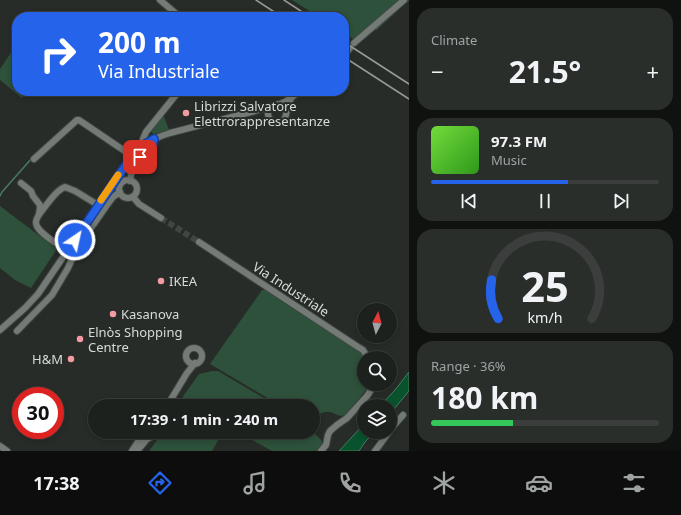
<!DOCTYPE html>
<html lang="en">
<head>
<meta charset="utf-8">
<style>
  body { margin:0; font-family:"Noto Sans",sans-serif; background:#2a2e2b; color:#f1f3f6; height:100vh; display:flex; flex-direction:column; font-size:15px; white-space:nowrap }
  * { box-sizing:border-box; margin:0 }
  p { font-size:13px; color:#a0a3a4 }
  .icon { flex:none; width:22px; height:22px; fill:none; stroke:currentColor; stroke-width:2; stroke-linecap:round; stroke-linejoin:round }
  .map { position:relative; flex:1; overflow:hidden }
  .panel { display:flex; flex-direction:column; gap:8px; padding:8px; background:#101210; width:272px }
  .panel>* { flex:none }
  .hud { position:absolute; left:12px; top:12px; width:337px; height:84px; border-radius:16px; box-shadow:0 2px 6px #0003,0 0 0 1px #3b3e3c; background:#2563eb; color:#fff; overflow:hidden }
  .needle { width:26px; rotate:6deg }
  .buttons { position:absolute; left:357px; top:303px; display:grid; gap:8px }
  .buttons a { display:grid; place-items:center; width:40px; height:40px; border-radius:50%; background:#1d211e; box-shadow:0 2px 6px #0003,0 0 0 1px #3b3e3c; font-size:20px }
  .speed { position:absolute; left:12px; top:387px; display:flex; gap:8px; font-size:20px; font-weight:700; text-align:center }
  .speed>* { display:grid; place-content:center; width:52px; height:52px; border-radius:50%; background:#1d211e; box-shadow:0 2px 6px #0003,0 0 0 1px #3b3e3c; line-height:1 }
  .speed .limit { border:6px solid #d22; background:#fff; color:#111 }
  .pin { position:absolute; display:grid; place-items:center; width:34px; height:34px; color:#fff; margin:-17px; border-radius:8px; box-shadow:0 2px 6px #0006 }
  .me { position:absolute; width:44px; margin:-22px; rotate:34deg; stroke-linejoin:round; filter:drop-shadow(0 0 3px #0008) }
  .turn { display:flex; align-items:center; gap:14px; height:84px; padding:0 20px; font-size:18px }
  .turn .icon { width:52px; height:52px; stroke-width:2.5 }
  .turn b { display:block; font-size:28px; line-height:34px }
  .big { font-size:30px; font-weight:700; line-height:1.1 }
  .panel .widget { flex:1; display:flex; flex-direction:column; justify-content:center; gap:6px; min-width:0; padding:0 14px; border-radius:16px; background:#2a2e2b }
  .panel .dial { align-items:center; gap:0 }
  .dial svg { height:104px; overflow:visible; fill:none; stroke:#3b3e3c; stroke-width:7; stroke-linecap:round; text-anchor:middle }
  .dial text { fill:#f1f3f6; stroke:none }
  .song { display:flex; align-items:center; gap:12px }
  .cover { width:48px; height:48px; border-radius:6px; background:linear-gradient(135deg,hsl(100 70% 55%),hsl(110 70% 35%)) }
  .played { height:4px; border-radius:2px; background:linear-gradient(90deg,#2563eb 60%,#3b3e3c 60%) }
  .keys { display:flex; justify-content:space-around; direction:ltr }
  .heat { display:flex; justify-content:space-between; align-items:center; font-size:22px; direction:ltr }
  .charge { height:6px; border-radius:3px; background:linear-gradient(90deg,#34c759 36%,#3b3e3c 0) }
  .trip { position:absolute; left:88px; top:399px; width:232px; height:40px; border-radius:20px; background:#1d211e; box-shadow:0 2px 6px #0003,0 0 0 1px #3b3e3c; font-weight:700; line-height:40px; text-align:center }
  .dock { display:flex; height:64px; justify-content:space-around; align-items:center; background:#0c0d0c; color:#a0a3a4 }
  .dock .icon { width:28px; height:28px }
  .dock .active { color:#2563eb }
  .dock b { font-size:18px; color:#f1f3f6 }
  main { display:flex; flex:1; min-height:0 }
  .map>svg:first-child { display:block }
</style>
</head>
<body>
<main>
<div class="map">
<svg width="409" height="451" viewBox="0 0 409 451">
  <rect width="100%" height="100%" fill="#272c28"/>
  <g fill="#2d513a">
    <polygon points="292,0 401,0 355,40 344,33 344,17 319,17"/>
    <polygon points="14,48 17,50 17,91 27,91 22,98 0,80 0,69"/>
    <polygon points="163,114 169,130 154,134 151,132 152,129"/>
    <polygon points="0,206 57,249 31,288 15,280 0,268"/>
    <path d="M262,290H265L362,353L364,358V384H371L345,415C339,417 338,415 333,413C324,409 315,415 313,424V406H281L210,364Z"/>
    <polygon points="212,371 218,371 277,406 178,406 184,395 199,374"/>
    <polygon points="313,430 314,433 322,441 322,445 318,451 272,451 238,432 313,432"/>
    <polygon points="163,432 223,432 212,451 149,451"/>
  </g>
  <g fill="#08532d" stroke="#467c60">
    <polygon points="409,372 409,391 390,414 390,406 380,406 395,390"/>
    <polygon points="364,424 364,432 375,432 365,442 359,451 339,451"/>
  </g>
  <g fill="none" stroke-linecap="round" stroke-linejoin="round">
    <g stroke="#467c60" stroke-width="1.5">
      <polyline points="376,29 408,0"/>
      <polyline points="0,196 2,192 32,158"/>
    </g>
    <polyline stroke="#414642" stroke-width="6" stroke-dasharray="6 3" stroke-linecap="butt" points="161,218 199,242"/>
    <g stroke="#434845" stroke-width="8">
      <g id="minor">
        <polyline points="160,0 180,17"/>
        <polyline points="354,43 404,0"/>
        <polyline points="347,52 350,48"/>
        <path d="M272,106L268,111C267,121 277,128 284,120C286,117 286,114 287,110C288,106 290,102 291,98"/>
        <polyline points="142,145 143,139 146,132 179,91"/>
        <polyline points="34,159 77,120 79,120 132,156"/>
        <circle cx="128" cy="189" r="9"/>
        <path d="M130,181C131,171 134,164 141,157C147,151 152,149 154,139"/>
        <polyline points="21,183 31,191 33,196 40,205 40,208 39,214"/>
        <polyline points="133,197 139,204 161,218"/>
        <polyline points="199,242 358,347 363,350 368,358"/>
        <path d="M67,251C60,245 35,232 36,222C36,216 44,209 47,204C53,197 57,190 65,187L75,191L98,205"/>
        <path d="M0,330L25,308L38,294L127,163C140,146 150,139 170,133L255,111L275,105C285,104 292,97 299,91"/>
        <polyline points="17,331 52,295 68,268 77,248 107,205 113,197 120,192"/>
        <circle cx="194" cy="356" r="8"/>
        <polyline points="167,406 187,373 195,363"/>
        <polyline points="390,430 403,415"/>
        <polyline points="141,432 142,436 147,439 153,436 154,432"/>
        <polyline points="0,446 7,451"/>
        <polyline points="132,451 139,440 141,435"/>
        <polyline points="137,451 147,439"/>
        <polyline points="321,451 326,445 328,435 330,431 337,425 347,418 367,396 375,384"/>
        <polyline points="375,451 389,432"/>
      </g>
    </g>
    <use href="#minor" stroke="#747a75" stroke-width="6"/>
    <g stroke="#979b98" stroke-width="1.5">
      <polyline points="256,0 282,17"/>
      <polyline points="284,0 310,17"/>
      <polyline points="344,42 409,84"/>
      <polyline points="344,57 409,99"/>
    </g>
  </g>
  <g fill="none" stroke-linecap="round" stroke-linejoin="round">
    <g stroke="#184099" stroke-width="10">
      <polyline id="route" points="75,240 132,156 142,146 154,139 152,147 140,157"/>
    </g>
    <use href="#route" stroke="#2563eb" stroke-width="7"/>
    <polyline stroke="#f59e0b" stroke-width="7" points="101,200 118,175"/>
  </g>
  <g fill="#f49aa3" stroke="#272c28" stroke-width="1.5">
    <circle cx="186" cy="113" r="4"/>
    <circle cx="161" cy="281" r="4"/>
    <circle cx="113" cy="314" r="4"/>
    <circle cx="80" cy="339" r="4"/>
    <circle cx="71" cy="359" r="4"/>
  </g>
  <g text-anchor="middle" stroke-width="4" stroke-linejoin="round" paint-order="stroke">
    <g font-size="13" fill="#d7dbd8" stroke="#272c28" text-anchor="start">
      <text x="194" y="111">Librizzi Salvatore<tspan x="194" dy="15">Elettrorappresentanze</tspan></text>
      <text x="169" y="286">IKEA</text>
      <text x="121" y="319">Kasanova</text>
      <text x="88" y="337">Elnòs Shopping<tspan x="88" dy="15">Centre</tspan></text>
      <text x="63" y="364" text-anchor="end">H&amp;M</text>
    </g>
    <g font-size="13" fill="#d7dbd8" stroke="#272c28">
      <text transform="translate(291 289) rotate(33)" y="5">Via Industriale</text>
    </g>
  </g>
</svg>
<div class="buttons">
<a><svg class="needle" viewBox="-14 -14 28 28"><path d="M0-13l5 13h-10z" fill="#e53935"/><path d="M0 13l5-13h-10z" fill="#a0a3a4"/></svg></a>
<a><svg class="icon" aria-label="search" viewBox="0 0 24 24"><circle cx="10" cy="10" r="6"/><path d="M15 15l6 6"/></svg></a>
<a><svg class="icon" aria-label="layers" viewBox="0 0 24 24"><path d="M12 4l9 5-9 5-9-5zM3 14l9 5 9-5"/></svg></a>
</div>
<div class="speed"><div class="limit">30</div></div>
<div class="pin" style="left:140px;top:157px;background:#d93025"><svg class="icon" aria-label="arrive" viewBox="0 0 24 24"><path d="M6 21V4h12l-3 4 3 4H6"/></svg></div>
<svg class="me" style="left:75px;top:240px" viewBox="-20 -20 40 40"><circle r="17" fill="#2563eb" stroke="#fff" stroke-width="3"/><path d="M0-11L8 9 0 5-8 9z" fill="#fff"/></svg>
<div class="trip">17:39 · 1 min · 240 m</div>
<div class="hud">
<div class="turn"><svg class="icon" aria-label="right" viewBox="0 0 24 24"><path d="M7 20v-9h11M14 6l5 5-5 5"/></svg><div><b>200 m</b>Via Industriale</div></div>
</div>
</div>
<section class="panel">
<div class="widget"><p>Climate</p>
<div class="heat"><a>−</a><b class="big">21.5°</b><a>+</a></div>
</div>
<div class="widget">
<div class="song"><i class="cover"></i><div><b>97.3 FM</b><p>Music</p></div></div>
<div class="played"></div>
<div class="keys"><svg class="icon" aria-label="previous" viewBox="0 0 24 24"><path d="M18 5L8 12l10 7zM5 5v14"/></svg><svg class="icon" aria-label="pause" viewBox="0 0 24 24"><path d="M8 5v14M16 5v14"/></svg><svg class="icon" aria-label="next" viewBox="0 0 24 24"><path d="M6 5l10 7-10 7zM19 5v14"/></svg></div>
</div>
<div class="widget dial"><svg viewBox="0 0 100 80">
<path d="M14 69A42 42 0 1 1 86 69"/>
<path d="M14 69A42 42 0 0 1 9 39" stroke="#2563eb"/>
<text x="50" y="56" font-size="32" font-weight="700">25</text>
<text x="50" y="72" font-size="11">km/h</text>
</svg></div>
<div class="widget"><p>Range · 36%</p><b class="big">180 km</b><div class="charge"></div></div>
</section>
</main>
<nav class="dock">
<b>17:38</b>
<svg class="icon active" aria-label="directions" viewBox="0 0 24 24"><path d="M12 3l9 9-9 9-9-9zM9 14v-3h6M13 9l2 2-2 2"/></svg>
<svg class="icon" aria-label="music" viewBox="0 0 24 24"><path d="M9 18V5l10-2v13"/><circle cx="6" cy="18" r="3"/><circle cx="16" cy="16" r="3"/></svg>
<svg class="icon" aria-label="phone" viewBox="0 0 24 24"><path d="M5 4h4l2 5-3 2q2 4 5 5l2-3 5 2v4C11 20 4 13 5 4z"/></svg>
<svg class="icon" aria-label="climate" viewBox="0 0 24 24"><path d="M12 3v18M4 7l16 10M4 17L20 7"/></svg>
<svg class="icon" aria-label="car" viewBox="0 0 24 24"><path d="M5 17H2v-5l4-1 3-4h7l3 4 3 1v5h-3M9 17h6M6 11h13"/><circle cx="7" cy="17" r="2"/><circle cx="17" cy="17" r="2"/></svg>
<svg class="icon" aria-label="filters" viewBox="0 0 24 24"><path d="M4 7h16M4 17h16"/><circle cx="9" cy="7" r="2"/><circle cx="15" cy="17" r="2"/></svg>
</nav>
</body>
</html>
